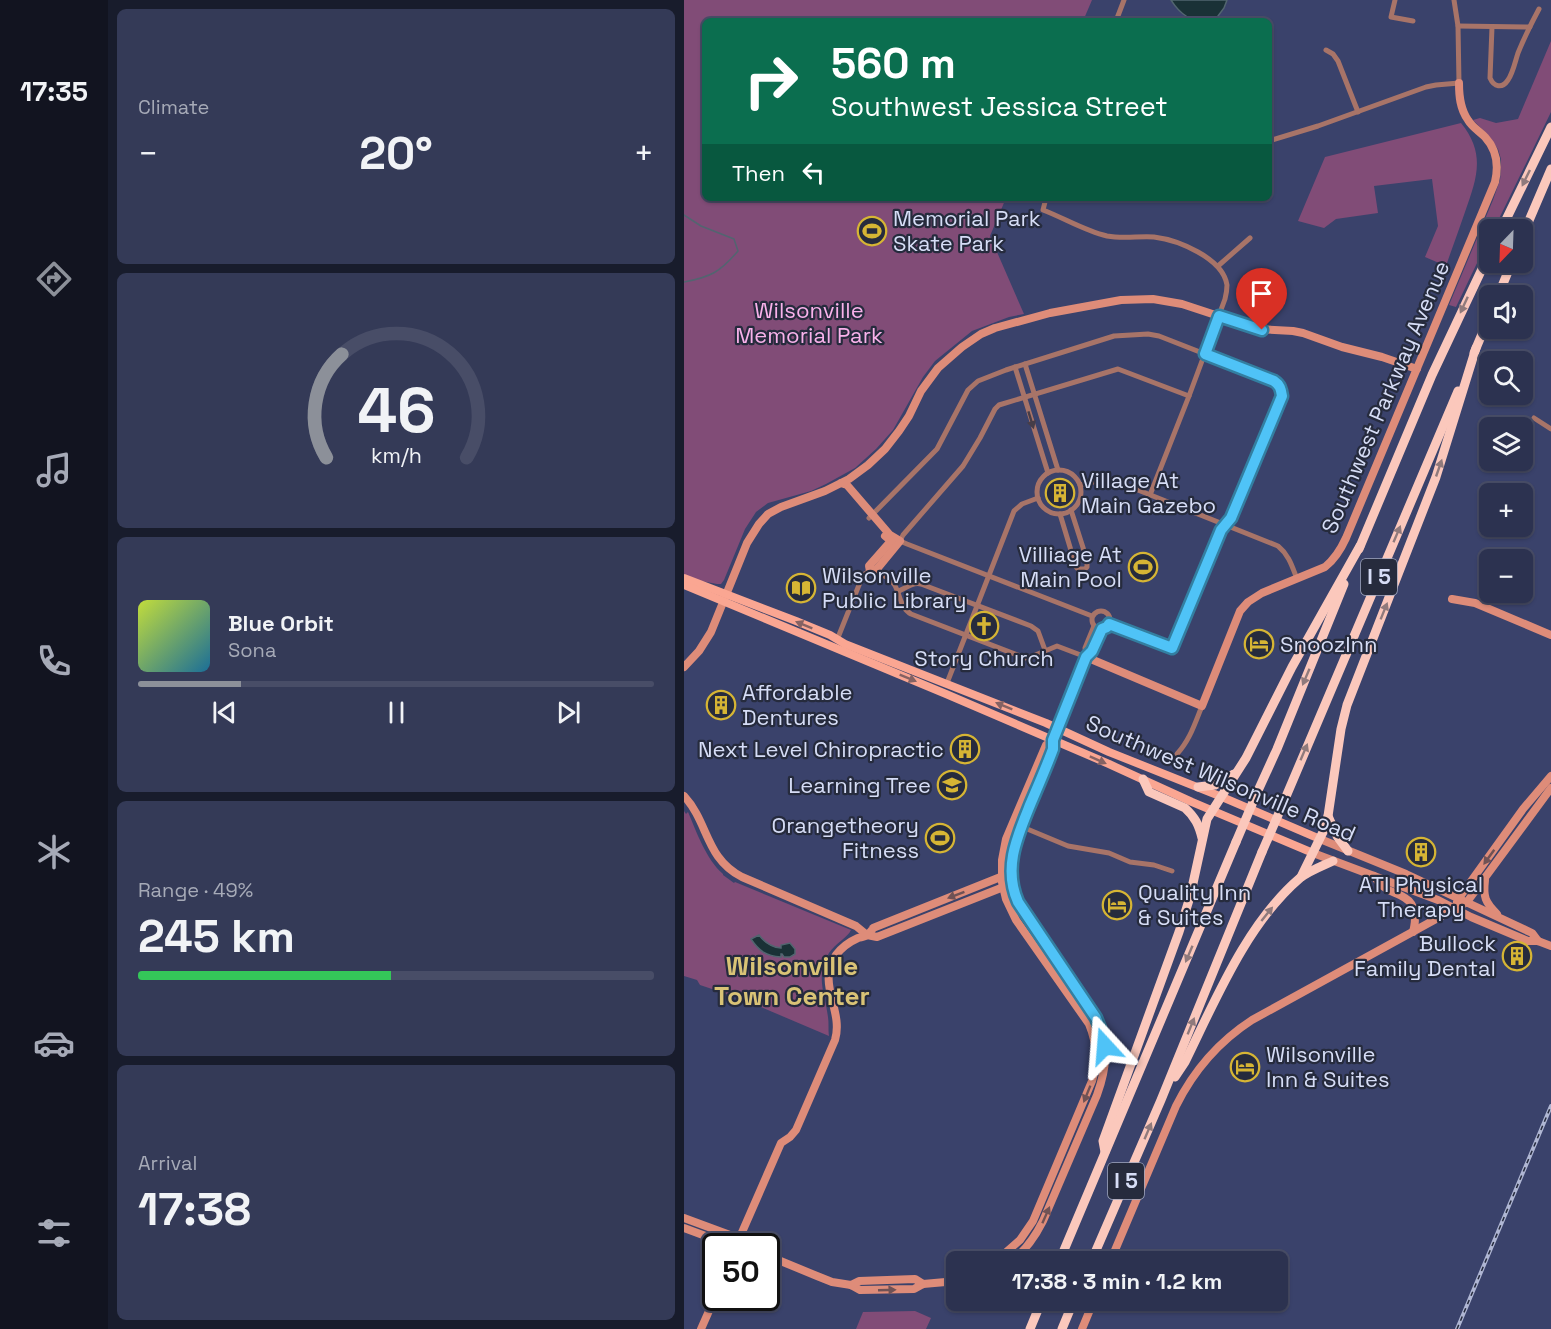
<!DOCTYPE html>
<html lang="en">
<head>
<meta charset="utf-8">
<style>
  body { margin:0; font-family:"Space Grotesk",sans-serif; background:#343a57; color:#f1f3f6; height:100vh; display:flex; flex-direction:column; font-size:22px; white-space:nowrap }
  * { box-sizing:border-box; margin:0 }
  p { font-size:20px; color:#a6aab7 }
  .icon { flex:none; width:33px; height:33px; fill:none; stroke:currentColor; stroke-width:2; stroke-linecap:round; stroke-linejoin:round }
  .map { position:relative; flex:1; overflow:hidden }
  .sheet { display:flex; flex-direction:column; gap:9px; padding:9px; background:#181c2c; width:576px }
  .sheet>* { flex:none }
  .hud { position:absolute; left:18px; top:18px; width:570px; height:183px; border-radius:9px; box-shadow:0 2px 4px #0004,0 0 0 2px #484d67; background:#0b6e4f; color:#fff; overflow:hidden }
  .needle { width:39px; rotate:203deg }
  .controls { position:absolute; left:795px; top:219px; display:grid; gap:12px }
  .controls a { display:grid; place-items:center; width:54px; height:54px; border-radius:9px; background:#2c3250; box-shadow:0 2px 4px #0004,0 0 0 2px #484d67; font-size:30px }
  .speed { position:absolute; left:18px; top:1233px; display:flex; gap:12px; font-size:30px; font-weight:700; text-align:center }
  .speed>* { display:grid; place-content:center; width:78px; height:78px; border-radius:50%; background:#2c3250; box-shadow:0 2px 4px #0004,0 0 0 2px #484d67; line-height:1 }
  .speed .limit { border:3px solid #111; border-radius:9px; background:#fff; color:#111 }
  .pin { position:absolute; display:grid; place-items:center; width:51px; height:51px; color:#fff; margin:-62px -26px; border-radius:50% 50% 50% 0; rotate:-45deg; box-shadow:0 0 6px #0007 }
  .pin .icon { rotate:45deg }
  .me { position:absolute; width:66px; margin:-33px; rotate:341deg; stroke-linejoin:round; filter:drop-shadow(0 0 4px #0008) }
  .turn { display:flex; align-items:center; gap:21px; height:126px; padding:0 30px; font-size:27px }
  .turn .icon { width:78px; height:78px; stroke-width:2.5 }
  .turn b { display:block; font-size:42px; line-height:51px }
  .then { display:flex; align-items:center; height:57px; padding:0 30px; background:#0003; gap:12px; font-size:22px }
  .big { font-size:45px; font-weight:700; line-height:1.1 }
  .sheet .tile { flex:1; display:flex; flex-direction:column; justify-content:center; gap:9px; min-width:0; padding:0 21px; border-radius:9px; background:#343a57 }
  .sheet .dial { align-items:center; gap:0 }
  .dial svg { height:156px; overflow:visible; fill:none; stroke:#484d67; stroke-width:7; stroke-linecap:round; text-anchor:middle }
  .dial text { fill:#f1f3f6; stroke:none }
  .song { display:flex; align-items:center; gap:18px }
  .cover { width:72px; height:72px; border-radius:9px; background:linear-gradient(135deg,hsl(70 70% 55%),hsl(200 70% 35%)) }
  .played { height:6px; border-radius:3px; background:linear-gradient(90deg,#8c9099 20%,#484d67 20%) }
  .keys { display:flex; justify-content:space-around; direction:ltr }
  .heat { display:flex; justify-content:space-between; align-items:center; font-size:33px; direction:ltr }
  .charge { height:9px; border-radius:4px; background:linear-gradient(90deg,#34c759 49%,#484d67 0) }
  .trip { position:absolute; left:262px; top:1251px; width:342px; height:60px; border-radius:9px; background:#2c3250; box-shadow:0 2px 4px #0004,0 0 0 2px #484d67; font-weight:700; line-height:60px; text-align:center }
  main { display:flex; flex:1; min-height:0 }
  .menu { display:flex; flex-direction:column; width:108px; justify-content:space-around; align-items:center; background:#121420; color:#a6aab7 }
  .menu .icon { width:42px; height:42px }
  .menu .current { color:#8c9099 }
  .menu b { font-size:27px; color:#f1f3f6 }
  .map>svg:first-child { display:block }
</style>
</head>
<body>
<main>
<nav class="menu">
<b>17:35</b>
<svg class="icon current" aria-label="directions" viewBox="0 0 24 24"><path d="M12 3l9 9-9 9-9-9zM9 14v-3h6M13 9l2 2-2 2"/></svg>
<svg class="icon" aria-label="music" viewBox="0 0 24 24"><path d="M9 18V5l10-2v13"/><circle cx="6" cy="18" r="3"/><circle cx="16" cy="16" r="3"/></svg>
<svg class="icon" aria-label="phone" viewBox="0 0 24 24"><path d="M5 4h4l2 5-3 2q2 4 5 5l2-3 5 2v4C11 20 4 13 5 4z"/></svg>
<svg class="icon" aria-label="climate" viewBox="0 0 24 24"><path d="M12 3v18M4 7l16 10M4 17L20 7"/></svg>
<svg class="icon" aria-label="car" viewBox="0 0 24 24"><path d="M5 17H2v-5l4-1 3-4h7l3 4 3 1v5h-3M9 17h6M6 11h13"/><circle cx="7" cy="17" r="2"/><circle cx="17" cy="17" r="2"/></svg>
<svg class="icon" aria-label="filters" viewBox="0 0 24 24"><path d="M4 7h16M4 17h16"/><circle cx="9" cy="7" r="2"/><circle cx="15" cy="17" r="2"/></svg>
</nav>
<section class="sheet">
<div class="tile"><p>Climate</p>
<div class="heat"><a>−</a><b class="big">20°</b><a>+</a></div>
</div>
<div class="tile dial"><svg viewBox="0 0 100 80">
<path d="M14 69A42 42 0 1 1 86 69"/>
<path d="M14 69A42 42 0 0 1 22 16" stroke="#8c9099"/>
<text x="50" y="56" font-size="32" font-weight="700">46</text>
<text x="50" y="72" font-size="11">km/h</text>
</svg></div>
<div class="tile">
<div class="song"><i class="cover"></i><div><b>Blue Orbit</b><p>Sona</p></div></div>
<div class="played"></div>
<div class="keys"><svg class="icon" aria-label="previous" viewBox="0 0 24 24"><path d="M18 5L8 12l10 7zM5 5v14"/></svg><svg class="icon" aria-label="pause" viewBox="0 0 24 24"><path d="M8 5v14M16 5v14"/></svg><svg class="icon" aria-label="next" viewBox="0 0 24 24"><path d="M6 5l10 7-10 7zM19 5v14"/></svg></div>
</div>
<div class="tile"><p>Range · 49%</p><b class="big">245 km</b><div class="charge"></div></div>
<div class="tile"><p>Arrival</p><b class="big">17:38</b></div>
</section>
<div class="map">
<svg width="867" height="1329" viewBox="0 0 867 1329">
  <rect width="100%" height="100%" fill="#3a426b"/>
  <g fill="#814c77">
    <polygon points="0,0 408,0 399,21 21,21 21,198 322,198 306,236 340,314 325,317 288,331 251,361 239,377 209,430 192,449 171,468 142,484 127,491 84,503 72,512 61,529 40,580 37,584 33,584 12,580 0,575"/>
    <polygon points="867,41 867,112 810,229 806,230 805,238 772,307 765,305 809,200 816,180 817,170 817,159 814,149 801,132 789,120 796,118 812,123 834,119"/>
    <path d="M777,123C802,154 793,178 781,212C775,230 768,248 762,266L741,257L754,226L748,179L690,186L694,213L652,219L640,228L614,221L641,157Z"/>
    <path d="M0,811L2,814L4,812C13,833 22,859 39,874V875L50,883L51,882L167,930C164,937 151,944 145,953C131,975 141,994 144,1017C145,1023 144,1029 145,1036L58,999L16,985L13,980L0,976Z"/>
    <polygon points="231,1311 247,1318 242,1329 172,1329 179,1312"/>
  </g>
  <g fill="#1a3136" stroke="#526570" stroke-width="1.5">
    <path d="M487,0H543L540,8L531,20C512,25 497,16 487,0Z"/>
    <path d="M75,935C81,943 87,947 97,948V945L106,943L111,949V954L106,957H100L98,954H97V957C82,956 75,951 67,939Z"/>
  </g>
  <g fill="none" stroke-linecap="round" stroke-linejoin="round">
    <path stroke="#526570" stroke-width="1.5" d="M0,215L17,226L50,239L54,251C36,272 27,277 0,282"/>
    <g stroke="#a87468" stroke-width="5">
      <polyline points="711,0 707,17 729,21"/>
      <polyline points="432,21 440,0"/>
      <polyline points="774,26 846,27"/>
      <path d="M808,27L806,78C810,87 818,89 824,80C829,73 831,62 834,53C840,38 847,24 855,9"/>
      <polyline points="642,50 649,54 654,61 674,112"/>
      <polyline points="585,141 634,126 742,87 752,85 775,83 774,26 770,0"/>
      <path d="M362,198L359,210C380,218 401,231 423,236C439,239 454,236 470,237C494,240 539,258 543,285C543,290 542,295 541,299L505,396L466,495"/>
      <polyline points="534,266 566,238"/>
      <polyline points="341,364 374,470"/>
      <polyline points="331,367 364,473"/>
      <polyline points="850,418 867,429"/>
      <circle cx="375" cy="492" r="22"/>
      <path d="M396,485L422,479L429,480L594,546C605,555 608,566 613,579"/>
      <polyline points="376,514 392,567 394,569 401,569 403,567 403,560 387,510"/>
      <path d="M185,518L253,449L284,390L294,381L322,370L430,336L464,334L475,336L590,381C598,387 599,393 596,402L547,518L537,530L488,648L425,624"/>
      <path d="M213,592C221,588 229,582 237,584L347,626L354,631L361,650"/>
      <circle cx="417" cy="620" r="9"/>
      <polyline points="408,616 223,544 216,541 219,535 279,466 296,438 311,409 315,405 434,369 505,396"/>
      <path d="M153,640L179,575L186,571C192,573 199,575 204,578C217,586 213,606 227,614L341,658L349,656L373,646L402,657"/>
      <polyline points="402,657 401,648 410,626"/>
      <polyline points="402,657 408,651 418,629"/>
      <polyline points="263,683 330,511 338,504 354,498"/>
      <path d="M493,754C506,740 511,723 518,706"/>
      <polyline points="336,826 384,846 425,853 446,862 470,865 488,871"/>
    </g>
    <g stroke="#de8c79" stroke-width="8">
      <polyline points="157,483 163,485 206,535 216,541 193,569 186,571"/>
      <polyline points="186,571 185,566 207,541 201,536"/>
      <polyline points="768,599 791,603 867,635"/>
      <polyline points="0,667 15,651 27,632 63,543 75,524 84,514 97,507 141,491 165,479 184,465 201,449 215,431 225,416 237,391 254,368 278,347 297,334 311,328 366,313 437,300 469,299 498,304 574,329 609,331 619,333 658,347 698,357 733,369"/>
      <path d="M0,796C25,823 21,858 58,877L172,926L183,935"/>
      <polyline points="636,839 722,874 848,933 854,941"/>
      <polyline points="629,853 754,900 787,917 844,941 854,941 867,946"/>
      <path d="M690,876C693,880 696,885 700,887C706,892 714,893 721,898C733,905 732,921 729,932"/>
      <path d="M801,880C799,897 801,902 813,914"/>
      <polyline points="773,902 775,898 839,809 867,776"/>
      <polyline points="183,935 193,937 322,886"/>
      <polyline points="0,1218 46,1235 54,1243 62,1246"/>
      <polyline points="0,1228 43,1244 54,1243"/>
      <path d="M52,1246L97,1143L106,1137L112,1130L151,1040C160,1010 132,984 152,955C158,947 165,942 174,938C177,937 181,937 183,935C184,935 189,929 189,928L319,876"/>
      <polyline points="82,1255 133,1276 148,1282 167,1285 176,1290 230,1289 239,1284 273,1281"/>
      <path d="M311,1262L336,1240L349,1221L408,1081C414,1061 413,1043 405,1024L332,920L322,899L318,882V860L322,839L362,745L369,740"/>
      <path d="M327,1262C341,1251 351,1237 359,1221L413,1095C423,1067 425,1046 412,1019L338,911C327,890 324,871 329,848L369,749V740L402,657L518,706L556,611L564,602L578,593L641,567C651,559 657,549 662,538L811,182C815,165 813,150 801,137C795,131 788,127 784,120C776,109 775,96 775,83"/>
      <path d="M426,1262L492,1106C510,1070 534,1042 568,1020L783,902L867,788"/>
      <polyline points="167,1285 175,1281 231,1279 239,1284"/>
      <polyline points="17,1329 32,1295"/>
      <polyline points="398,1329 410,1300"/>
    </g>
    <g stroke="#faa692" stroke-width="8">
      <polyline points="0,578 112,621 146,635 161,644 362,723 425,752 538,797 636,839"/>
      <polyline points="0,585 262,694 425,764 508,802 629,853"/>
    </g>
    <g stroke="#fbc8bc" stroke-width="9">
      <polyline points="817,230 867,127"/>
      <polyline points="838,237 867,169"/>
      <polyline points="814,296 828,262"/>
      <polyline points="790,353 806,315"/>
      <polyline points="675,549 748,375 806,252"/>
      <path d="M459,779L465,792L501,808C511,817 515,825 518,838"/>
      <polyline points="514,787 531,785 550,774"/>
      <polyline points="572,795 593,749 660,584"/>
      <polyline points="598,806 774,391"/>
      <polyline points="644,816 653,836 664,851"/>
      <polyline points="617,877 640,830 644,816 657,729 663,705 752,477 792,348"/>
      <path d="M491,1077L501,1062C531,1001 563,923 616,878C625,871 638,866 649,861"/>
      <polyline points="421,1152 419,1141 495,932 506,897 523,819 562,758 608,667 676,546"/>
      <polyline points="375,1262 552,842"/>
      <polyline points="407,1262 477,1100 578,852"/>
      <polyline points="346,1329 358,1300"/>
      <polyline points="378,1329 390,1300"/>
    </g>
    <g stroke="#afb6d3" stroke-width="4">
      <polyline id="rail" points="773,1329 867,1106"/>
    </g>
    <use href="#rail" stroke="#262b3d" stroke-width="1.5" stroke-dasharray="4.5" stroke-linecap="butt"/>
    <g stroke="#fbc8bc" stroke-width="9">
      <polyline points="552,842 572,795"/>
      <polyline points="578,852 598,806"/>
    </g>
  </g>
  <defs><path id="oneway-solid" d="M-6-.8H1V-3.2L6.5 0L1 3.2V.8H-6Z" transform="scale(1.5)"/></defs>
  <g fill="#907a7c">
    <use href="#oneway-solid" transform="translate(842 178) rotate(116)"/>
    <use href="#oneway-solid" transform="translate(780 305) rotate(115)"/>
    <use href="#oneway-solid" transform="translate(755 468) rotate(-71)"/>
    <use href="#oneway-solid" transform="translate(713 534) rotate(-67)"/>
    <use href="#oneway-solid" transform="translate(700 611) rotate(-68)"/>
    <use href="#oneway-solid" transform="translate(622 677) rotate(113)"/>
    <use href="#oneway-solid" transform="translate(620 752) rotate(-67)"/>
    <use href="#oneway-solid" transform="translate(583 914) rotate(-51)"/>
    <use href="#oneway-solid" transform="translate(505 954) rotate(113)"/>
    <use href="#oneway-solid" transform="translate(507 1026) rotate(-68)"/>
    <use href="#oneway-solid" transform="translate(464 1131) rotate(-67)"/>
  </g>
  <use fill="#463d48" href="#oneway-solid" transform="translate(347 420) rotate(73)"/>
  <g fill="#856263">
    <use href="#oneway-solid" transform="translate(120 625) rotate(-158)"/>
    <use href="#oneway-solid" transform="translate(224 678) rotate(22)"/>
    <use href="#oneway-solid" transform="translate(320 706) rotate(-158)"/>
    <use href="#oneway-solid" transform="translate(414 760) rotate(24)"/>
  </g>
  <g fill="#705255">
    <use href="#oneway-solid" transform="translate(805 857) rotate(126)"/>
    <use href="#oneway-solid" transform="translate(272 895) rotate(159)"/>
    <use href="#oneway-solid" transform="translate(403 1094) rotate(112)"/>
    <use href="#oneway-solid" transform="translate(362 1215) rotate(-66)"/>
    <use href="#oneway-solid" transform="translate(203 1290) rotate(-2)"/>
  </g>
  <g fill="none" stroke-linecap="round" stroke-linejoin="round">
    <g stroke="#337fa1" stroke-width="15">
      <path id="route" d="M421,1046L420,1038L412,1018L334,902C319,868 333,837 346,805C354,786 362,768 369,749V740L402,657L408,651L418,629L423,627L425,624L488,648L537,530L547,518L598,396C597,389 596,385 590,381L521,354L535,316L578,330"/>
    </g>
    <use href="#route" stroke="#4fc3f7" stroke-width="10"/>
  </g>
  <defs>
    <g id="stadium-ring" transform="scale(1.5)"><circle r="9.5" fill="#262b3d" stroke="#d6b534" stroke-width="1.5"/><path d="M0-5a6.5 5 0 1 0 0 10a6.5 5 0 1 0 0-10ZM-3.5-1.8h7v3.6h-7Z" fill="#d6b534"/></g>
    <g id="building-ring" transform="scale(1.5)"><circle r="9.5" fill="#262b3d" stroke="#d6b534" stroke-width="1.5"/><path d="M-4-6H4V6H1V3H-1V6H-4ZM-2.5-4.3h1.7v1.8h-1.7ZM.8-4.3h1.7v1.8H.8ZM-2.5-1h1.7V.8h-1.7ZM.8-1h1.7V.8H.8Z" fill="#d6b534"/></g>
    <g id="library-ring" transform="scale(1.5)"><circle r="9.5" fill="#262b3d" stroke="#d6b534" stroke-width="1.5"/><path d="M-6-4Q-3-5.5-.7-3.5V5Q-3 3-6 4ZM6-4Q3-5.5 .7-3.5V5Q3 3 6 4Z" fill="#d6b534"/></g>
    <g id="church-ring" transform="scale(1.5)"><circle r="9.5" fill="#262b3d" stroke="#d6b534" stroke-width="1.5"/><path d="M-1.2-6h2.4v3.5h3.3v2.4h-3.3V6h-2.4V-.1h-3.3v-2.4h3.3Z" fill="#d6b534"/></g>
    <g id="hotel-ring" transform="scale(1.5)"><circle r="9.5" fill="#262b3d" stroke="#d6b534" stroke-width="1.5"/><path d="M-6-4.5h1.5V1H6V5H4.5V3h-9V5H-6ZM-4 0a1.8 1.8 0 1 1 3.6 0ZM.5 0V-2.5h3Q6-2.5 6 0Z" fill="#d6b534"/></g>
    <g id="school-ring" transform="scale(1.5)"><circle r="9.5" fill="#262b3d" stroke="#d6b534" stroke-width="1.5"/><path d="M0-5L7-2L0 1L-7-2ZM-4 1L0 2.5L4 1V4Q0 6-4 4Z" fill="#d6b534"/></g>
  </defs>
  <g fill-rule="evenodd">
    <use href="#stadium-ring" x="188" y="231"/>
    <use href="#building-ring" x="376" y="493"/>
    <use href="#stadium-ring" x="459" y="567"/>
    <use href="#library-ring" x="117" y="588"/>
    <use href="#church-ring" x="300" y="626"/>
    <use href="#hotel-ring" x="575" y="644"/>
    <use href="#building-ring" x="37" y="705"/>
    <use href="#building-ring" x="281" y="749"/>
    <use href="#school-ring" x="268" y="785"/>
    <use href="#stadium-ring" x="256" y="838"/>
    <use href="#building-ring" x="737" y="852"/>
    <use href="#hotel-ring" x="433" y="905"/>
    <use href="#building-ring" x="833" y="956"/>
    <use href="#hotel-ring" x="561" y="1067"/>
  </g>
  <g text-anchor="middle" stroke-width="4.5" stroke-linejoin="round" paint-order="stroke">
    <g fill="#262b3d" stroke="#a1a8be" stroke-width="1.5">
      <rect x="677" y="559" width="36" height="36" rx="4.5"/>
      <rect x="424" y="1163" width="36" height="36" rx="4.5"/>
    </g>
    <g font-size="21" font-weight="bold" fill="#d6ddf6">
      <text x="695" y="584">I 5</text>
      <text x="442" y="1188">I 5</text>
    </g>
    <g font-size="22" fill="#d6ddf6" stroke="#262b3d" text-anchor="start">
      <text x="209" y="226">Memorial Park<tspan x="209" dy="25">Skate Park</tspan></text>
      <text x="397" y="488">Village At<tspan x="397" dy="25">Main Gazebo</tspan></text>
      <text x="438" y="562" text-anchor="end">Villiage At<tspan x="438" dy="25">Main Pool</tspan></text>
      <text x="138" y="583">Wilsonville<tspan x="138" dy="25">Public Library</tspan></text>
      <text x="596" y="652">SnoozInn</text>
      <text x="300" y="666" text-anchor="middle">Story Church</text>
      <text x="58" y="700">Affordable<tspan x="58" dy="25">Dentures</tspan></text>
      <text x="260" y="757" text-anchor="end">Next Level Chiropractic</text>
      <text x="247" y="793" text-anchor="end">Learning Tree</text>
      <text x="235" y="833" text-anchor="end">Orangetheory<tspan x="235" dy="25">Fitness</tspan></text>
      <text x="737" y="892" text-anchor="middle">ATI Physical<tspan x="737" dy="25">Therapy</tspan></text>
      <text x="454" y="900">Quality Inn<tspan x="454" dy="25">&amp; Suites</tspan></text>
      <text x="812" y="951" text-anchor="end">Bullock<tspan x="812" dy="25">Family Dental</tspan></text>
      <text x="582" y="1062">Wilsonville<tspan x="582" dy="25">Inn &amp; Suites</tspan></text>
    </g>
    <g font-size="22" fill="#f9b2eb" stroke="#262b3d">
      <text x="125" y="318">Wilsonville<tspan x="125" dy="25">Memorial Park</tspan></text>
    </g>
    <g font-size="22" fill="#d6ddf6" stroke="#262b3d">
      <text transform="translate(701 397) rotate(-67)" y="8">Southwest Parkway Avenue</text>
      <text transform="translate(537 778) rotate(23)" y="8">Southwest Wilsonville Road</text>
    </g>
    <g font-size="26" font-weight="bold" fill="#d9c376" stroke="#262b3d">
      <text x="108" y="975">Wilsonville<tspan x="108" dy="30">Town Center</tspan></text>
    </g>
  </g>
</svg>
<div class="controls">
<a><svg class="needle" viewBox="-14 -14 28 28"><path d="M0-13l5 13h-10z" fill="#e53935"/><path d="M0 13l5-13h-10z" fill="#a6aab7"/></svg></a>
<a><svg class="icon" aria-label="sound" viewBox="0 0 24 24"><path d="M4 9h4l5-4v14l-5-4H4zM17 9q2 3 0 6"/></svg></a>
<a><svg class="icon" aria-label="search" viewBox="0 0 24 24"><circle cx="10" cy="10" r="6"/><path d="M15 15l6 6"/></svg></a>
<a><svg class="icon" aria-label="layers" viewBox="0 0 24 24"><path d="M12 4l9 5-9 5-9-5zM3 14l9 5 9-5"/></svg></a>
<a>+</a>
<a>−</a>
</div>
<div class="speed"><div class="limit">50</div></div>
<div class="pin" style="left:578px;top:330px;background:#d93025"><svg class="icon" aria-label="arrive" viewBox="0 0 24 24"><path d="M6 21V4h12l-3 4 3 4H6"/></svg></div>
<svg class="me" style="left:421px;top:1046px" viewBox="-20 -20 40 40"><path d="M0-17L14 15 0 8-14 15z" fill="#4fc3f7" stroke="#fff" stroke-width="4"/></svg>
<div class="trip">17:38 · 3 min · 1.2 km</div>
<div class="hud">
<div class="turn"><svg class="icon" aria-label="right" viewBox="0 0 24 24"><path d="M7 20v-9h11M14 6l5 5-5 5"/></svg><div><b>560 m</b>Southwest Jessica Street</div></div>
<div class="then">Then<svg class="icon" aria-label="left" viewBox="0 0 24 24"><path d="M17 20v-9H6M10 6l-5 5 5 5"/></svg></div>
</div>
</div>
</main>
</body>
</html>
